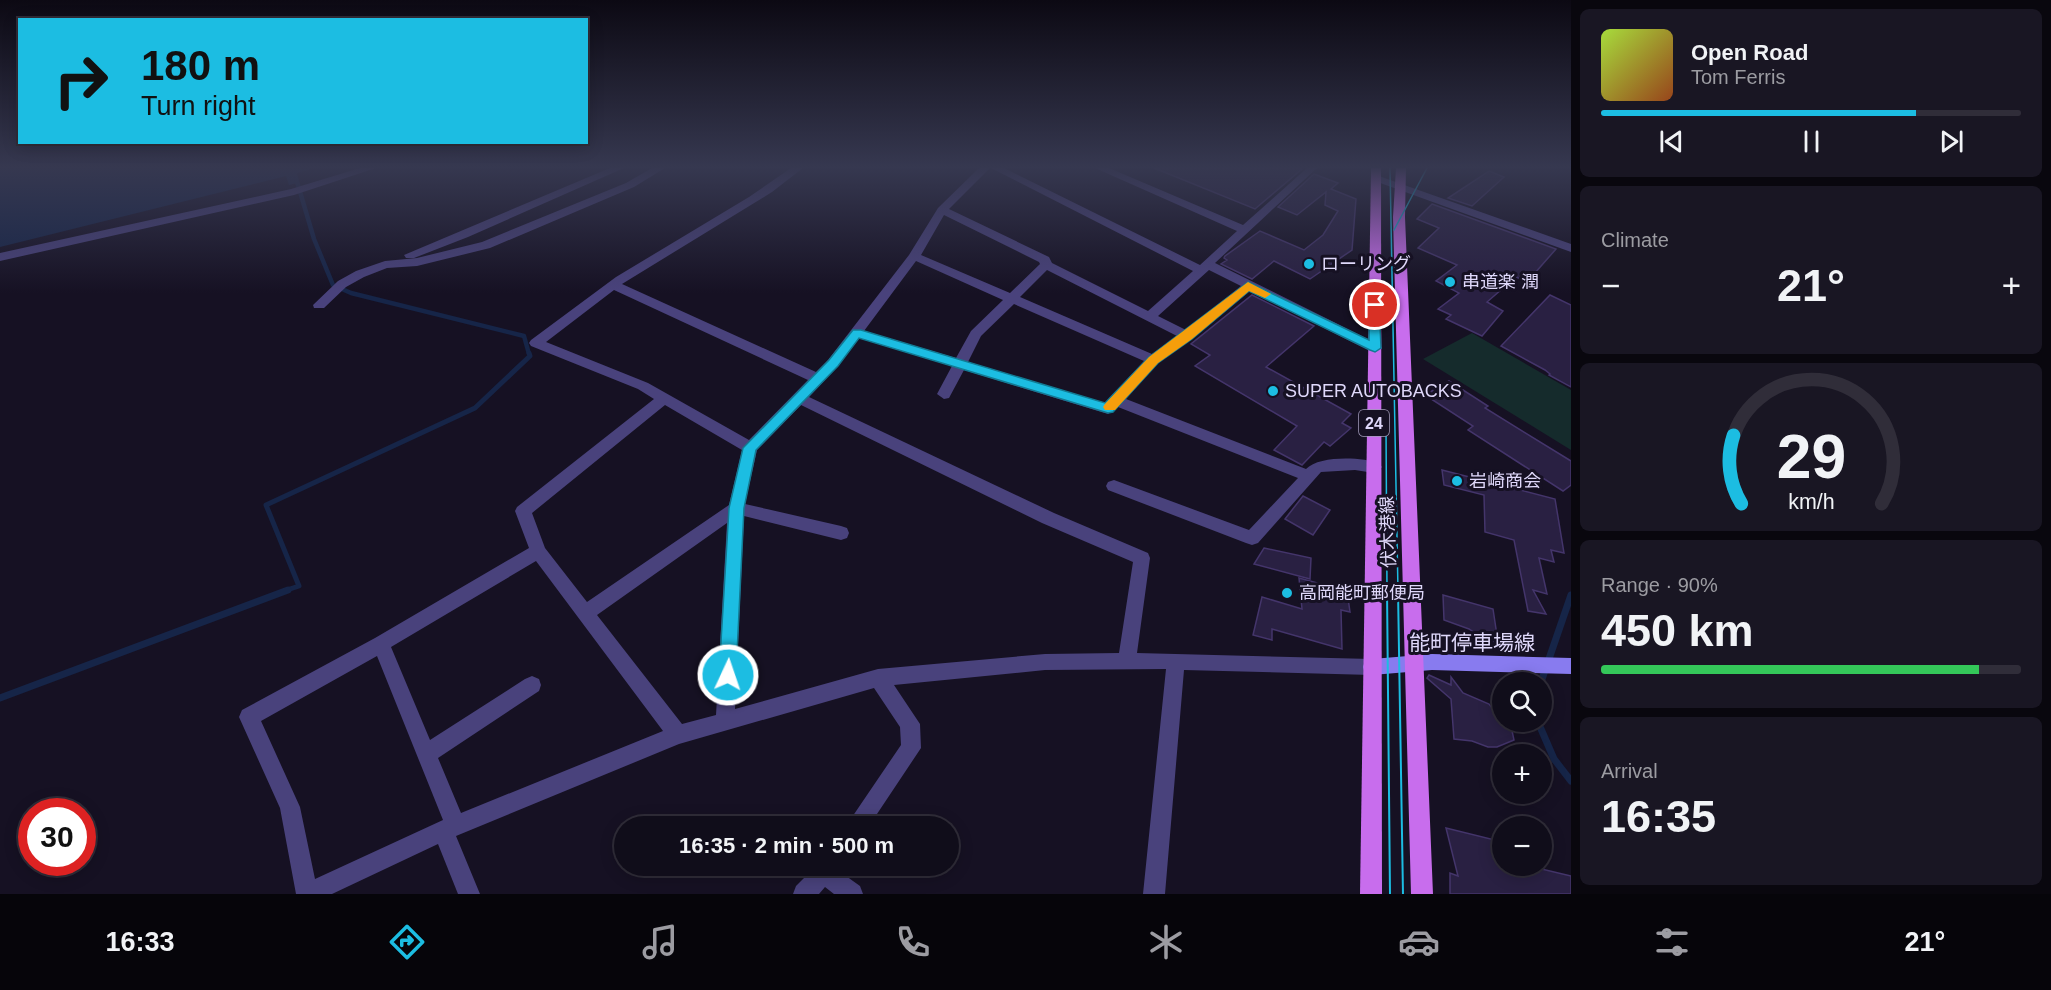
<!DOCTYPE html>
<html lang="en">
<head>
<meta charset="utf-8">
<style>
  body { margin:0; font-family:Arial,"Noto Sans JP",sans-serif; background:#191623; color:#f1f3f6; height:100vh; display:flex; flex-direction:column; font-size:22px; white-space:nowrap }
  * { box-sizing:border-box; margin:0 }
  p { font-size:20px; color:#9c9ca2 }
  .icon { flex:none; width:33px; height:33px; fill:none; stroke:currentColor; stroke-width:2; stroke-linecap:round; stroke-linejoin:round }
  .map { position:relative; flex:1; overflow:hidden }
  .side { display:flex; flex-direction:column; gap:9px; padding:9px; background:#09070e; width:480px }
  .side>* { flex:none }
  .guide { position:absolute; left:18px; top:18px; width:570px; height:126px; border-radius:0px; box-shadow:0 3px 15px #0003,0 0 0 2px #302d39; background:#1cbde2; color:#111; overflow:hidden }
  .controls { position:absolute; left:1492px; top:672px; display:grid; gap:12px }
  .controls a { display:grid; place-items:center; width:60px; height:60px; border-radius:50%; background:#100d1a; box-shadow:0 3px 15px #0003,0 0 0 2px #302d39; font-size:30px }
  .speed { position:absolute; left:18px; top:798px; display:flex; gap:12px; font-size:30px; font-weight:700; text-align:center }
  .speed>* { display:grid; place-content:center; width:78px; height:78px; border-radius:50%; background:#100d1a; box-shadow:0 3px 15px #0003,0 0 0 2px #302d39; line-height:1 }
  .speed .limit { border:9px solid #d22; background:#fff; color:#111 }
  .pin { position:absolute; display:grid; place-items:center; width:51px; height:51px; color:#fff; margin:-26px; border:3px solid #fff; border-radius:50%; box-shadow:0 2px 6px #0007 }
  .me { position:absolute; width:66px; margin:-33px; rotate:3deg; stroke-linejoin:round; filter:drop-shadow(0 0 4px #0008) }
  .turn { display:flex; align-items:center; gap:21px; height:126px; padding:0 24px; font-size:27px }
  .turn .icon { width:78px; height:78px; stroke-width:2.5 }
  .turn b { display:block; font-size:42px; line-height:51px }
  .big { font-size:45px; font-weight:600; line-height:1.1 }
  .side .card { flex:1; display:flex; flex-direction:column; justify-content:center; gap:9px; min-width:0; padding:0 21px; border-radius:9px; background:#191623 }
  .side .dial { align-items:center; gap:0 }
  .dial svg { height:156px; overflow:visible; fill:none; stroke:#302d39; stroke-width:7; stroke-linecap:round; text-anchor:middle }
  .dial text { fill:#f1f3f6; stroke:none }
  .song { display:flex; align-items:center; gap:18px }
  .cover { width:72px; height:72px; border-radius:9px; background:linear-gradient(135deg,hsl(80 70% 55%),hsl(20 70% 35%)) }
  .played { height:6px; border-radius:3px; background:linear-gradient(90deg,#1cbde2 75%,#302d39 75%) }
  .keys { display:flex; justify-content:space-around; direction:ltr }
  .heat { display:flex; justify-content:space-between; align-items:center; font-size:33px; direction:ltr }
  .charge { height:9px; border-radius:4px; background:linear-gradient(90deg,#34c759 90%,#302d39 0) }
  .trip { position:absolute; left:614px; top:816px; width:345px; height:60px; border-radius:30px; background:#100d1a; box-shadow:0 3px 15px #0003,0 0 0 2px #302d39; font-weight:600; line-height:60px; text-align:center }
  .menu { display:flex; height:96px; justify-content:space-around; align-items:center; background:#06050a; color:#9c9ca2 }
  .menu .icon { width:42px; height:42px }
  .menu .selected { color:#1cbde2 }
  .menu b { font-size:27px; color:#f1f3f6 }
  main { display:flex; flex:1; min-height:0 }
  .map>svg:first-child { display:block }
</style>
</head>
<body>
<main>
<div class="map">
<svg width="1571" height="894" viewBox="0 0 1571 894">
  <rect width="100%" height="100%" fill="#161123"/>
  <polygon fill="#152b2c" points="1472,333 1571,390 1571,450 1423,359"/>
  <polygon fill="#162548" points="0,168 314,168 294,174 297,183 289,185 286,176 0,247"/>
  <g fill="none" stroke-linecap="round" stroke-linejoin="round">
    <polyline stroke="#162548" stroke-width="4.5" points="293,168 314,239 333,285 351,293 524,336 529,354"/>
    <polyline stroke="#162548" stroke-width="5" points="284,591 299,586 266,505 475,408 530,356 529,353"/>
    <g stroke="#162548" stroke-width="7">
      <polyline points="1541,682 1571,595"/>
      <polyline points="0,698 288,590"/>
      <polyline points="1538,722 1554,759 1571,781"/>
    </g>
  </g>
  <g fill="#292042" stroke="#44356b" stroke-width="1.5">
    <polygon points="1154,168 1300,168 1302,169 1255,209"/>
    <polygon points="1489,171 1504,177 1472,206 1448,198"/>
    <polygon points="1314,174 1338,183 1331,189 1356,199 1352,250 1310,279 1274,261 1252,279 1221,264 1227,260 1224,258 1225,256 1260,231 1304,250 1323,235 1338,211 1325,205 1326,192 1297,215 1278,207"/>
    <polygon points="1432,204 1556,249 1527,282 1516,277 1487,302 1503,311 1482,336 1446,319 1451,315 1438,309 1459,293 1436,281 1457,265 1418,248 1439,228 1417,219"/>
    <polygon points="1252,295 1314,326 1266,367 1351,414 1342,423 1351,428 1330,446 1324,442 1302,465 1274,450 1297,426 1195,366 1210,355 1191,344"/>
    <polygon points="1550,295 1571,305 1571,387 1549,375 1550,374 1545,370 1501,346"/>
    <polygon points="1449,381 1488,406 1485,408 1571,461 1571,485 1563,491 1468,430 1473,426 1425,395"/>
    <polygon points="1442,470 1555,499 1564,553 1551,550 1554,562 1539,558 1547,594 1533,590 1546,614 1528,611 1514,540 1485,532 1484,495 1444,485"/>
    <polygon points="1303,496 1330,510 1313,535 1285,519"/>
    <polygon points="1264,548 1311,558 1310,579 1254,564"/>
    <polygon points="1299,578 1347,591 1350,612 1341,610 1342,649 1272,629 1272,640 1253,635 1262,597 1302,609"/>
    <polygon points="1443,595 1493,609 1498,642 1485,640 1469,629 1444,620"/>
    <polygon points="1429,675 1451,685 1451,677 1463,693 1489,704 1503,722 1511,726 1514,740 1497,747 1488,747 1472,741 1454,739 1451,699 1427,678"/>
    <polygon points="1446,828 1503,842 1503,866 1529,866 1571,876 1571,894 1450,894 1450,873 1458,876"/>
  </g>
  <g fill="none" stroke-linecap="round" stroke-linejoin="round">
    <g fill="#49427c" fill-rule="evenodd">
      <polygon points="360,168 376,168 294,195 0,261 0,253 291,189"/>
      <polygon points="610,168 624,168 468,237 414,258 406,258 404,255"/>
      <polygon points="652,168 665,168 634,187 490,248 417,266 387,268 364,277 346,287 324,308 314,308 313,305 338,281 356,271 385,261 417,258 482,242 626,183"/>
      <path d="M791,168H803L772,192L622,284L816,372L828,360L909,255L938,208L979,168H990L949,209L1049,257L1052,263L1148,311L1193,271L991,168H1004L1200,265L1237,231L1095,168H1109L1243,225L1307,168H1317L1215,263L1380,345L1382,348L1380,351H1370L1250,291L1192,339L1158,363L1126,399L1306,469C1319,455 1362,457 1379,463L1382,467L1379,471L1374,473L1355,470L1321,472L1258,543L1252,545L1246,543L1108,490L1106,486L1108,482L1114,480L1249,530L1298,478L1118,407L1108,414L964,370L949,398L944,399L937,394L952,366L859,338L838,366L809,397L1054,513L1148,553L1150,558L1137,653L1372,659L1379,661L1381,667L1379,673L1372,675L1184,670L1165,894H1143L1166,669L1045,670L894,685L920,724L921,748L869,826H846L901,745L900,727L874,688L679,744L456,836L480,894H458L438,844L332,894H296L280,808L239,717L242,710L375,638L529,548L515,511L517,507L654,399L638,389L531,346L529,343L531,340L616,277L749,197ZM944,215L1039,262L1040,264L1010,293L921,255ZM916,261L1003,300L971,331L956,358L864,331ZM1047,270L1177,336L1152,354L1020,297ZM1209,270L1241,286L1186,330L1158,316ZM614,290L808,380L749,440L648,383L546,342ZM1014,304L1144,361L1105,403L968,362L981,336ZM665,405L742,450L729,505L587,602L545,548L532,513ZM801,405L1042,523L1133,562L1119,653L1045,654L878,669L735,709L744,516L841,540L847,538L849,533L847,528L841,526L745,504L757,450ZM727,523L716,715L682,724L597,615ZM536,561L663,731L461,813L438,758L539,691L541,685L539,679L532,676L525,679L430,740L391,647ZM377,656L443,820L315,879L300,807L261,721Z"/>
      <polygon points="1376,175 1571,244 1571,252 1372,180 1371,178"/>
      <polygon points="816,866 841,866 839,871 860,886 863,894 834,894 825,887 819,894 793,894 796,886"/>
    </g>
    <polygon fill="#887bef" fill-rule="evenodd" points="1432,654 1571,658 1571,674 1432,670 1372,675 1365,673 1363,667 1365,661 1372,659"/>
    <g fill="#c86ded" fill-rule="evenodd">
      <polygon points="1371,168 1381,168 1382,894 1360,894"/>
      <polygon points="1396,168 1406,168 1405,217 1433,894 1411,894 1393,217"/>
    </g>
    <g stroke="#1cbde2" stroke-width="1.5">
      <polyline points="1390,168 1398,591"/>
      <polyline points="1394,230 1427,168"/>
      <polyline points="1386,426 1387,591"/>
    </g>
    <g stroke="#1cbde2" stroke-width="2">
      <polyline points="1387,590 1390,894"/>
      <polyline points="1398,590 1403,894"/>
    </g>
  </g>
  <linearGradient id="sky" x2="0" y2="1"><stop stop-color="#0c0913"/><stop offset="0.57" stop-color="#363850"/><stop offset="1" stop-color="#363850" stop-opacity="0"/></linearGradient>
  <rect width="1571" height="293" fill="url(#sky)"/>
  <polygon fill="#1cbde2" stroke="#127b93" stroke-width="1.5" points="1248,282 1369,340 1369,305 1371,303 1379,303 1381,348 1375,352 1370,350 1249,291 1192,339 1158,363 1113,412 1108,413 859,338 838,366 756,450 744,508 736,675 733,680 728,682 722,680 719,675 729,508 743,448 829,360 853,330 861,330 1105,403 1149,357"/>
  <polygon fill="#f59e0b" points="1248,282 1271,294 1265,298 1249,291 1192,339 1158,363 1115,410 1105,410 1103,407 1105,404 1149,357"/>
  <g fill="#1cbde2" stroke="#161123" stroke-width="2">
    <circle cx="1309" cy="264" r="6"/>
    <circle cx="1450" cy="282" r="6"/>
    <circle cx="1273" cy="391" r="6"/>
    <circle cx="1457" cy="481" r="6"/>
    <circle cx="1287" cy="593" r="6"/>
  </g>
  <g text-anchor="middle" stroke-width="6" stroke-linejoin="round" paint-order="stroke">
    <rect fill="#161123" stroke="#a39cba" stroke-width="1.5" x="1359" y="410" width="30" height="26" rx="4.5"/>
    <g font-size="16" font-weight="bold" fill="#dfd8fa">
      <text x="1374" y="429">24</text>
    </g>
    <g font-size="18" fill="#dfd8fa" stroke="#161123" text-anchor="start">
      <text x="1321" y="270">ローリング</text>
      <text x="1462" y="288">串道楽 潤</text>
      <text x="1285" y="397">SUPER AUTOBACKS</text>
      <text x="1469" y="487">岩崎商会</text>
      <text x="1299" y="599">高岡能町郵便局</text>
    </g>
    <g font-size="18" fill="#dfd8fa" stroke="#161123">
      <text transform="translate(1388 532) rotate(-92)" y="6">伏木港線</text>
    </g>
    <g font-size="21" fill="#dfd8fa" stroke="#161123">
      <text x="1472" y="650">能町停車場線</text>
    </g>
  </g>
</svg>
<div class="controls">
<a><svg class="icon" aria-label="search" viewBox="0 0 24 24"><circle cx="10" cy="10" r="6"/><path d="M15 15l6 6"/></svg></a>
<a>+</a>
<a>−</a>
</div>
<div class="speed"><div class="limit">30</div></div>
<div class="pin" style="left:1375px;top:305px;background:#d93025"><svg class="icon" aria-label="arrive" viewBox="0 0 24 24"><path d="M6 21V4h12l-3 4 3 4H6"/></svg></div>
<svg class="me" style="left:728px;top:675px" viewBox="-20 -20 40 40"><circle r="17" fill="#1cbde2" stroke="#fff" stroke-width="3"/><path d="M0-11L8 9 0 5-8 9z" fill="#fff"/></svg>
<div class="trip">16:35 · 2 min · 500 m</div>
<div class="guide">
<div class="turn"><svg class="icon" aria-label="right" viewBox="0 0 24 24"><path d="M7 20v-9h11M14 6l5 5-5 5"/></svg><div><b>180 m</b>Turn right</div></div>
</div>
</div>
<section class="side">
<div class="card">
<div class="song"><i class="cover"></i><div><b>Open Road</b><p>Tom Ferris</p></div></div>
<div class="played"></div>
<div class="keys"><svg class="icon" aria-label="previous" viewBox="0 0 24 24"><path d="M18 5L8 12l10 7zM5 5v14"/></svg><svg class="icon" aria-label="pause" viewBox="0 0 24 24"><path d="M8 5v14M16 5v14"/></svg><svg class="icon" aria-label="next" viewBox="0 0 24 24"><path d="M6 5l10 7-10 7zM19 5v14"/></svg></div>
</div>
<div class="card"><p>Climate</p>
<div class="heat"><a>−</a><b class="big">21°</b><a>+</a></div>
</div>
<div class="card dial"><svg viewBox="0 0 100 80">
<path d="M14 69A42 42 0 1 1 86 69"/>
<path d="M14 69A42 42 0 0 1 10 34" stroke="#1cbde2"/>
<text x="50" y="56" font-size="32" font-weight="700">29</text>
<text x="50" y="72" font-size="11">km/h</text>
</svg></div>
<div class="card"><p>Range · 90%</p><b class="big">450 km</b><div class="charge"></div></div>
<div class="card"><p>Arrival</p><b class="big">16:35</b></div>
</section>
</main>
<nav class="menu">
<b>16:33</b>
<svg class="icon selected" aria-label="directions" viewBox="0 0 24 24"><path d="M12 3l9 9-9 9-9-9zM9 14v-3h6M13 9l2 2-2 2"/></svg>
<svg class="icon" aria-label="music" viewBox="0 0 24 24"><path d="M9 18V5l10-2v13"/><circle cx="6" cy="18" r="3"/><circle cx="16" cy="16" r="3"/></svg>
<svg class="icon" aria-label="phone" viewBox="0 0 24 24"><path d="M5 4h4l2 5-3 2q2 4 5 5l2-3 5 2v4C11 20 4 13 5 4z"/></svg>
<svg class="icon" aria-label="climate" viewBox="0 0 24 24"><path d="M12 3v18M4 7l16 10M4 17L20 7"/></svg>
<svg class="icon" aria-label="car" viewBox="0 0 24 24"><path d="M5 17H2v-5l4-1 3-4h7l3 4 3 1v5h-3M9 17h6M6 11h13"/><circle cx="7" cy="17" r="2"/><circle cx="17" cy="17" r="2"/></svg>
<svg class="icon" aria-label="filters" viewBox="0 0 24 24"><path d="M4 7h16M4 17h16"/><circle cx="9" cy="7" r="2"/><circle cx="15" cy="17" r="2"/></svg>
<b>21°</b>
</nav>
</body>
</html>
